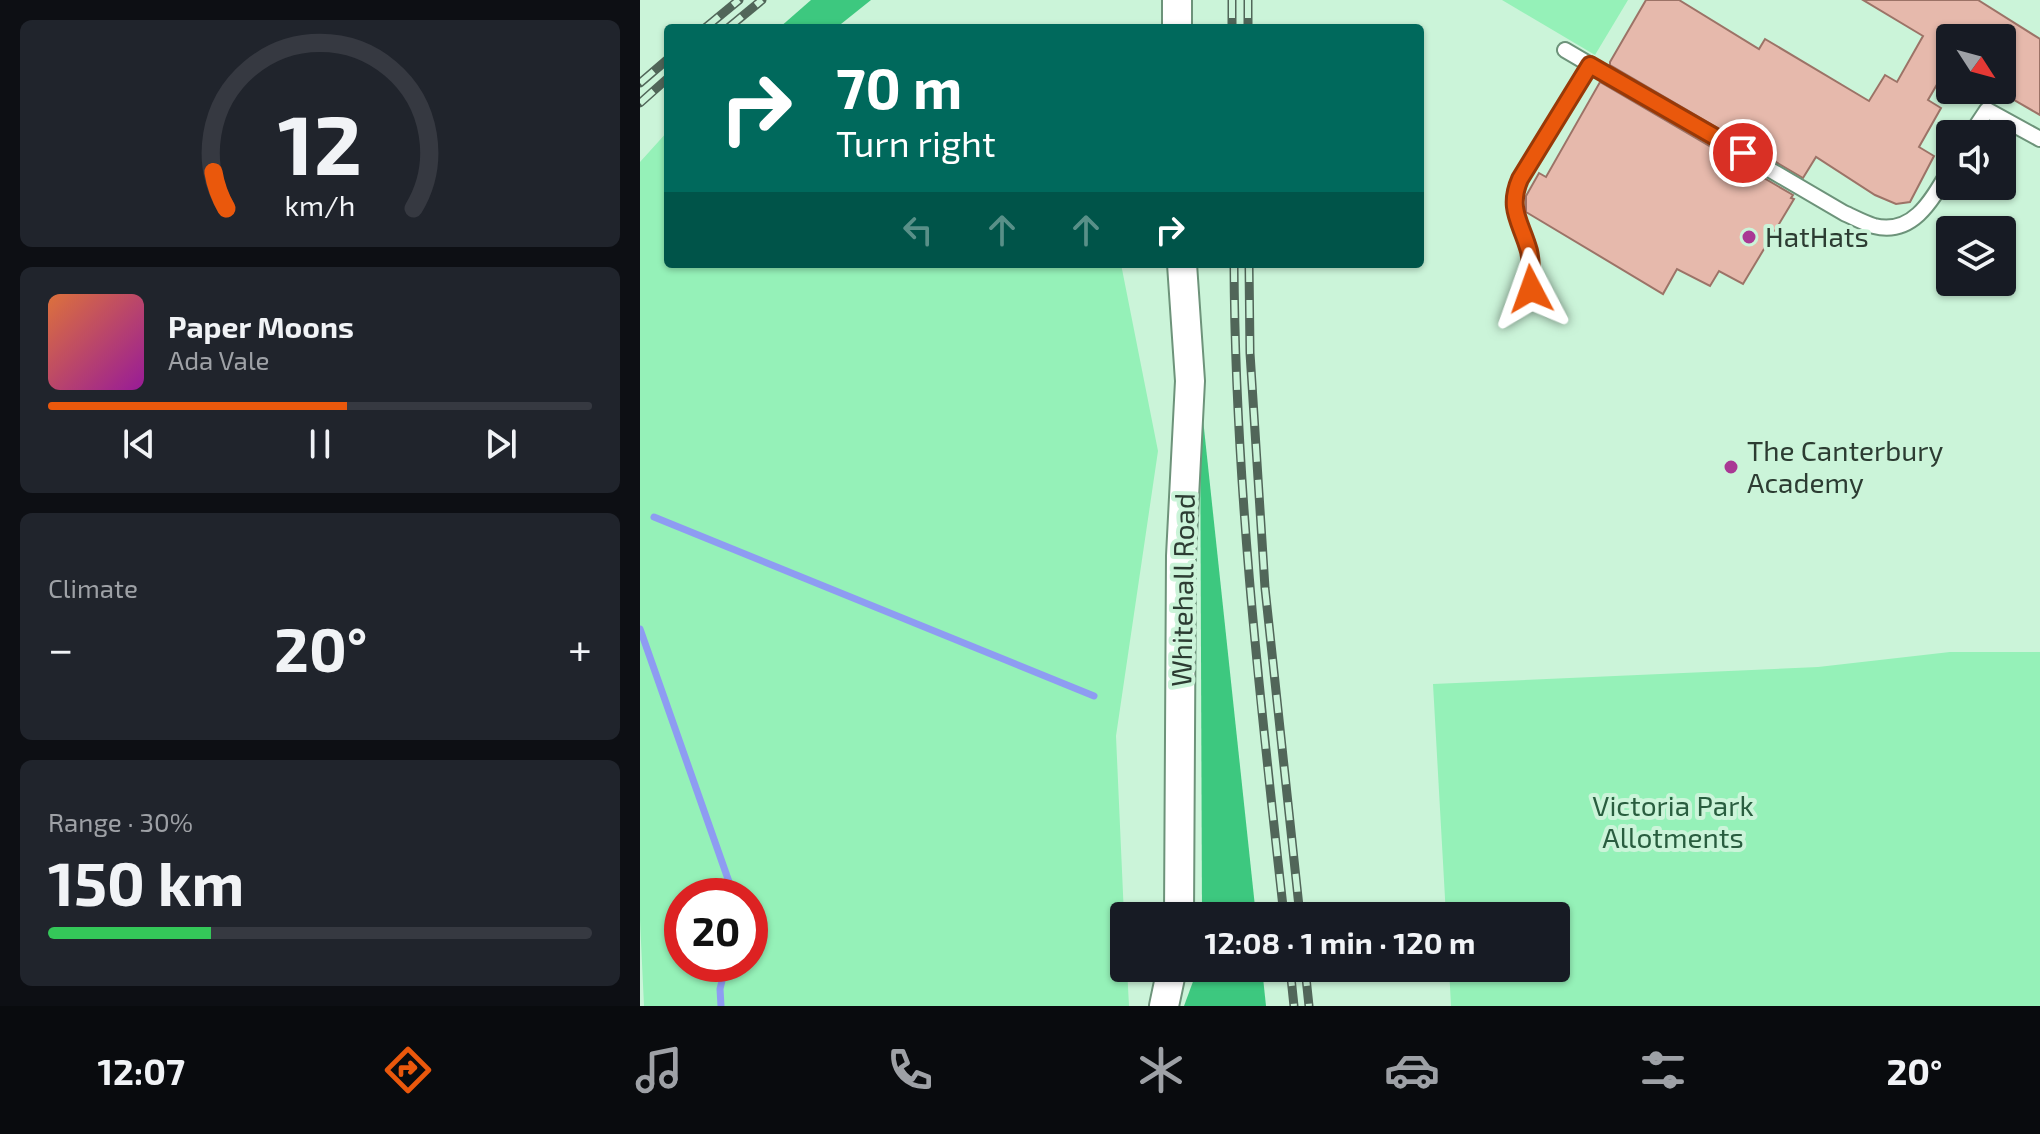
<!DOCTYPE html>
<html lang="en">
<head>
<meta charset="utf-8">
<style>
  body { margin:0; font-family:"Exo 2",sans-serif; background:#20242c; color:#f1f3f6; height:100vh; display:flex; flex-direction:column; font-size:30px; white-space:nowrap }
  * { box-sizing:border-box; margin:0 }
  p { font-size:26px; color:#9ea1a6 }
  .icon { flex:none; width:44px; height:44px; fill:none; stroke:currentColor; stroke-width:2; stroke-linecap:round; stroke-linejoin:round }
  .map { position:relative; flex:1; overflow:hidden }
  .panel { display:flex; flex-direction:column; gap:20px; padding:20px; background:#0d0f14; width:640px }
  .panel>* { flex:none }
  .guide { position:absolute; left:24px; top:24px; width:760px; height:244px; border-radius:8px; box-shadow:0 2px 6px #0004; background:#00695c; color:#fff; overflow:hidden }
  .needle { width:52px; rotate:126deg }
  .controls { position:absolute; left:1296px; top:24px; display:grid; gap:16px }
  .controls a { display:grid; place-items:center; width:80px; height:80px; border-radius:8px; background:#171b24; box-shadow:0 2px 6px #0004; font-size:40px }
  .speed { position:absolute; left:24px; top:878px; display:flex; gap:16px; font-size:40px; font-weight:700; text-align:center }
  .speed>* { display:grid; place-content:center; width:104px; height:104px; border-radius:50%; background:#171b24; box-shadow:0 2px 6px #0004; line-height:1 }
  .speed .limit { border:12px solid #d22; background:#fff; color:#111 }
  .pin { position:absolute; display:grid; place-items:center; width:68px; height:68px; color:#fff; margin:-34px; border:4px solid #fff; border-radius:50%; box-shadow:0 2px 8px #0007 }
  .me { position:absolute; width:88px; margin:-44px; rotate:356deg; stroke-linejoin:round; filter:drop-shadow(0 0 6px #0008) }
  .turn { display:flex; align-items:center; gap:28px; height:168px; padding:0 40px; font-size:36px }
  .turn .icon { width:104px; height:104px; stroke-width:2.5 }
  .turn b { display:block; font-size:56px; line-height:68px }
  .lanes { display:flex; align-items:center; height:76px; padding:0 40px; background:#0003; justify-content:center; gap:40px; direction:ltr }
  .lanes .off { opacity:.35 }
  .big { font-size:60px; font-weight:700; line-height:1.1 }
  .panel .card { flex:1; display:flex; flex-direction:column; justify-content:center; gap:12px; min-width:0; padding:0 28px; border-radius:12px; background:#20242c }
  .panel .dial { align-items:center; gap:0 }
  .dial svg { height:208px; overflow:visible; fill:none; stroke:#363941; stroke-width:7; stroke-linecap:round; text-anchor:middle }
  .dial text { fill:#f1f3f6; stroke:none }
  .song { display:flex; align-items:center; gap:24px }
  .cover { width:96px; height:96px; border-radius:12px; background:linear-gradient(135deg,hsl(20 70% 55%),hsl(300 70% 35%)) }
  .played { height:8px; border-radius:4px; background:linear-gradient(90deg,#ea580c 55%,#363941 55%) }
  .keys { display:flex; justify-content:space-around; direction:ltr }
  .heat { display:flex; justify-content:space-between; align-items:center; font-size:44px; direction:ltr }
  .charge { height:12px; border-radius:6px; background:linear-gradient(90deg,#34c759 30%,#363941 0) }
  .trip { position:absolute; left:470px; top:902px; width:460px; height:80px; border-radius:8px; background:#171b24; box-shadow:0 2px 6px #0004; font-weight:700; line-height:80px; text-align:center }
  .tab-bar { display:flex; height:128px; justify-content:space-around; align-items:center; background:#090b0e; color:#9ea1a6 }
  .tab-bar .icon { width:56px; height:56px }
  .tab-bar .active { color:#ea580c }
  .tab-bar b { font-size:36px; color:#f1f3f6 }
  main { display:flex; flex:1; min-height:0 }
  .map>svg:first-child { display:block }
</style>
</head>
<body>
<main>
<section class="panel">
<div class="card dial"><svg viewBox="0 0 100 80">
<path d="M14 69A42 42 0 1 1 86 69"/>
<path d="M14 69A42 42 0 0 1 9 55" stroke="#ea580c"/>
<text x="50" y="56" font-size="32" font-weight="700">12</text>
<text x="50" y="72" font-size="11">km/h</text>
</svg></div>
<div class="card">
<div class="song"><i class="cover"></i><div><b>Paper Moons</b><p>Ada Vale</p></div></div>
<div class="played"></div>
<div class="keys"><svg class="icon" aria-label="previous" viewBox="0 0 24 24"><path d="M18 5L8 12l10 7zM5 5v14"/></svg><svg class="icon" aria-label="pause" viewBox="0 0 24 24"><path d="M8 5v14M16 5v14"/></svg><svg class="icon" aria-label="next" viewBox="0 0 24 24"><path d="M6 5l10 7-10 7zM19 5v14"/></svg></div>
</div>
<div class="card"><p>Climate</p>
<div class="heat"><a>−</a><b class="big">20°</b><a>+</a></div>
</div>
<div class="card"><p>Range · 30%</p><b class="big">150 km</b><div class="charge"></div></div>
</section>
<div class="map">
<svg width="1400" height="1006" viewBox="0 0 1400 1006">
  <rect width="100%" height="100%" fill="#cbf4d9"/>
  <g fill="#95f1b8" fill-rule="evenodd">
    <polygon points="862,0 988,0 955,55"/>
    <path d="M28,131V264H481L518,451L476,736L484,916V968H487L489,1006H4L0,920V162ZM110,896V964H42V896Z"/>
    <polygon points="1310,652 1400,652 1400,1006 811,1006 809,968 916,968 916,916 806,916 793,684 1178,667"/>
  </g>
  <g fill="#3dc87f">
    <polygon points="171,0 231,0 196,28 139,28"/>
    <polygon points="560,391 616,916 562,916"/>
    <polygon points="558,968 622,968 626,1006 544,1006"/>
  </g>
  <g fill="none" stroke-linecap="round" stroke-linejoin="round">
    <g stroke="#8e9cf2" stroke-width="7">
      <polyline points="14,517 454,696"/>
      <polyline points="0,629 94,896"/>
      <polyline points="81,1006 80,989 86,964"/>
    </g>
  </g>
  <g fill="#e6b9ac" stroke="#9c7367" stroke-width="2">
    <polygon points="1006,0 1039,0 1119,49 1125,39 1229,101 1245,75 1257,82 1283,36 1223,0 1338,0 1400,39 1400,115 1362,93 1362,38 1310,38 1310,62 1288,100 1301,108 1279,147 1294,156 1270,202 1256,204 1235,195 1176,157 1163,178 970,65 970,62"/>
    <polygon points="960,82 1153,195 1151,198 1154,199 1103,284 1079,271 1070,286 1037,269 1023,294 886,212 886,196 899,173 906,177"/>
  </g>
  <g fill="none" stroke-linecap="round" stroke-linejoin="round">
    <g stroke="#6d937a" stroke-width="18">
      <g id="service">
        <path d="M925,50L1204,213C1213,217 1224,223 1234,226C1274,236 1293,198 1310,169"/>
        <polyline points="1331,134 1347,110 1400,139"/>
        <path d="M891,289C891,277 892,264 889,251C881,222 867,210 880,179L950,65"/>
      </g>
    </g>
    <g stroke="#6d937a" stroke-width="32">
      <g id="minor">
        <polyline points="537,28 537,0"/>
        <polyline points="539,916 541,556 550,381 542,264"/>
        <polyline points="524,1006 532,968"/>
      </g>
    </g>
    <use href="#service" stroke="#fff" stroke-width="14"/>
    <use href="#minor" stroke="#fff" stroke-width="28"/>
    <g stroke="#516659" stroke-width="9">
      <g id="rail">
        <polyline points="592,0 592,28"/>
        <polyline points="608,0 608,28"/>
        <polyline points="65,28 99,0"/>
        <polyline points="88,28 122,0"/>
        <polyline points="0,83 28,59"/>
        <polyline points="0,103 28,78"/>
        <path d="M594,264C595,482 620,699 644,916"/>
        <polyline points="609,264 610,353 625,588 660,916"/>
        <polyline points="650,968 654,1006"/>
        <polyline points="665,968 669,1006"/>
      </g>
    </g>
    <use href="#rail" stroke="#cbf4d9" stroke-width="6" stroke-dasharray="18" stroke-linecap="butt"/>
  </g>
  <g fill="none" stroke-linecap="round" stroke-linejoin="round">
    <g stroke="#983908" stroke-width="20">
      <path id="route" d="M891,289C891,277 892,264 889,251C881,222 867,209 880,179L950,65L1103,153"/>
    </g>
    <use href="#route" stroke="#ea580c" stroke-width="14"/>
  </g>
  <g fill="#a93894" stroke="#cbf4d9" stroke-width="3">
    <circle cx="1109" cy="237" r="8"/>
    <circle cx="1091" cy="467" r="8"/>
  </g>
  <g text-anchor="middle" stroke-width="8" stroke-linejoin="round" paint-order="stroke">
    <g font-size="28" fill="#2c3c32" stroke="#cbf4d9" text-anchor="start">
      <text x="1125" y="247">HatHats</text>
      <text x="1107" y="461">The Canterbury<tspan x="1107" dy="32">Academy</tspan></text>
    </g>
    <g font-size="28" fill="#2c3c32" stroke="#cbf4d9">
      <text transform="translate(543 590) rotate(-89)" y="10">Whitehall Road</text>
    </g>
    <g font-size="28" fill="#295d3f" stroke="#cbf4d9">
      <text x="1033" y="816">Victoria Park<tspan x="1033" dy="32">Allotments</tspan></text>
    </g>
  </g>
</svg>
<div class="controls">
<a><svg class="needle" viewBox="-14 -14 28 28"><path d="M0-13l5 13h-10z" fill="#e53935"/><path d="M0 13l5-13h-10z" fill="#9ea1a6"/></svg></a>
<a><svg class="icon" aria-label="sound" viewBox="0 0 24 24"><path d="M4 9h4l5-4v14l-5-4H4zM17 9q2 3 0 6"/></svg></a>
<a><svg class="icon" aria-label="layers" viewBox="0 0 24 24"><path d="M12 4l9 5-9 5-9-5zM3 14l9 5 9-5"/></svg></a>
</div>
<div class="speed"><div class="limit">20</div></div>
<div class="pin" style="left:1103px;top:153px;background:#d93025"><svg class="icon" aria-label="arrive" viewBox="0 0 24 24"><path d="M6 21V4h12l-3 4 3 4H6"/></svg></div>
<svg class="me" style="left:891px;top:289px" viewBox="-20 -20 40 40"><path d="M0-17L14 15 0 8-14 15z" fill="#ea580c" stroke="#fff" stroke-width="4"/></svg>
<div class="trip">12:08 · 1 min · 120 m</div>
<div class="guide">
<div class="turn"><svg class="icon" aria-label="right" viewBox="0 0 24 24"><path d="M7 20v-9h11M14 6l5 5-5 5"/></svg><div><b>70 m</b>Turn right</div></div>
<div class="lanes"><svg class="icon off" aria-label="left" viewBox="0 0 24 24"><path d="M17 20v-9H6M10 6l-5 5 5 5"/></svg><svg class="icon off" aria-label="ahead" viewBox="0 0 24 24"><path d="M12 20V5M6 11l6-6 6 6"/></svg><svg class="icon off" aria-label="ahead" viewBox="0 0 24 24"><path d="M12 20V5M6 11l6-6 6 6"/></svg><svg class="icon" aria-label="right" viewBox="0 0 24 24"><path d="M7 20v-9h11M14 6l5 5-5 5"/></svg></div>
</div>
</div>
</main>
<nav class="tab-bar">
<b>12:07</b>
<svg class="icon active" aria-label="directions" viewBox="0 0 24 24"><path d="M12 3l9 9-9 9-9-9zM9 14v-3h6M13 9l2 2-2 2"/></svg>
<svg class="icon" aria-label="music" viewBox="0 0 24 24"><path d="M9 18V5l10-2v13"/><circle cx="6" cy="18" r="3"/><circle cx="16" cy="16" r="3"/></svg>
<svg class="icon" aria-label="phone" viewBox="0 0 24 24"><path d="M5 4h4l2 5-3 2q2 4 5 5l2-3 5 2v4C11 20 4 13 5 4z"/></svg>
<svg class="icon" aria-label="climate" viewBox="0 0 24 24"><path d="M12 3v18M4 7l16 10M4 17L20 7"/></svg>
<svg class="icon" aria-label="car" viewBox="0 0 24 24"><path d="M5 17H2v-5l4-1 3-4h7l3 4 3 1v5h-3M9 17h6M6 11h13"/><circle cx="7" cy="17" r="2"/><circle cx="17" cy="17" r="2"/></svg>
<svg class="icon" aria-label="filters" viewBox="0 0 24 24"><path d="M4 7h16M4 17h16"/><circle cx="9" cy="7" r="2"/><circle cx="15" cy="17" r="2"/></svg>
<b>20°</b>
</nav>
</body>
</html>
